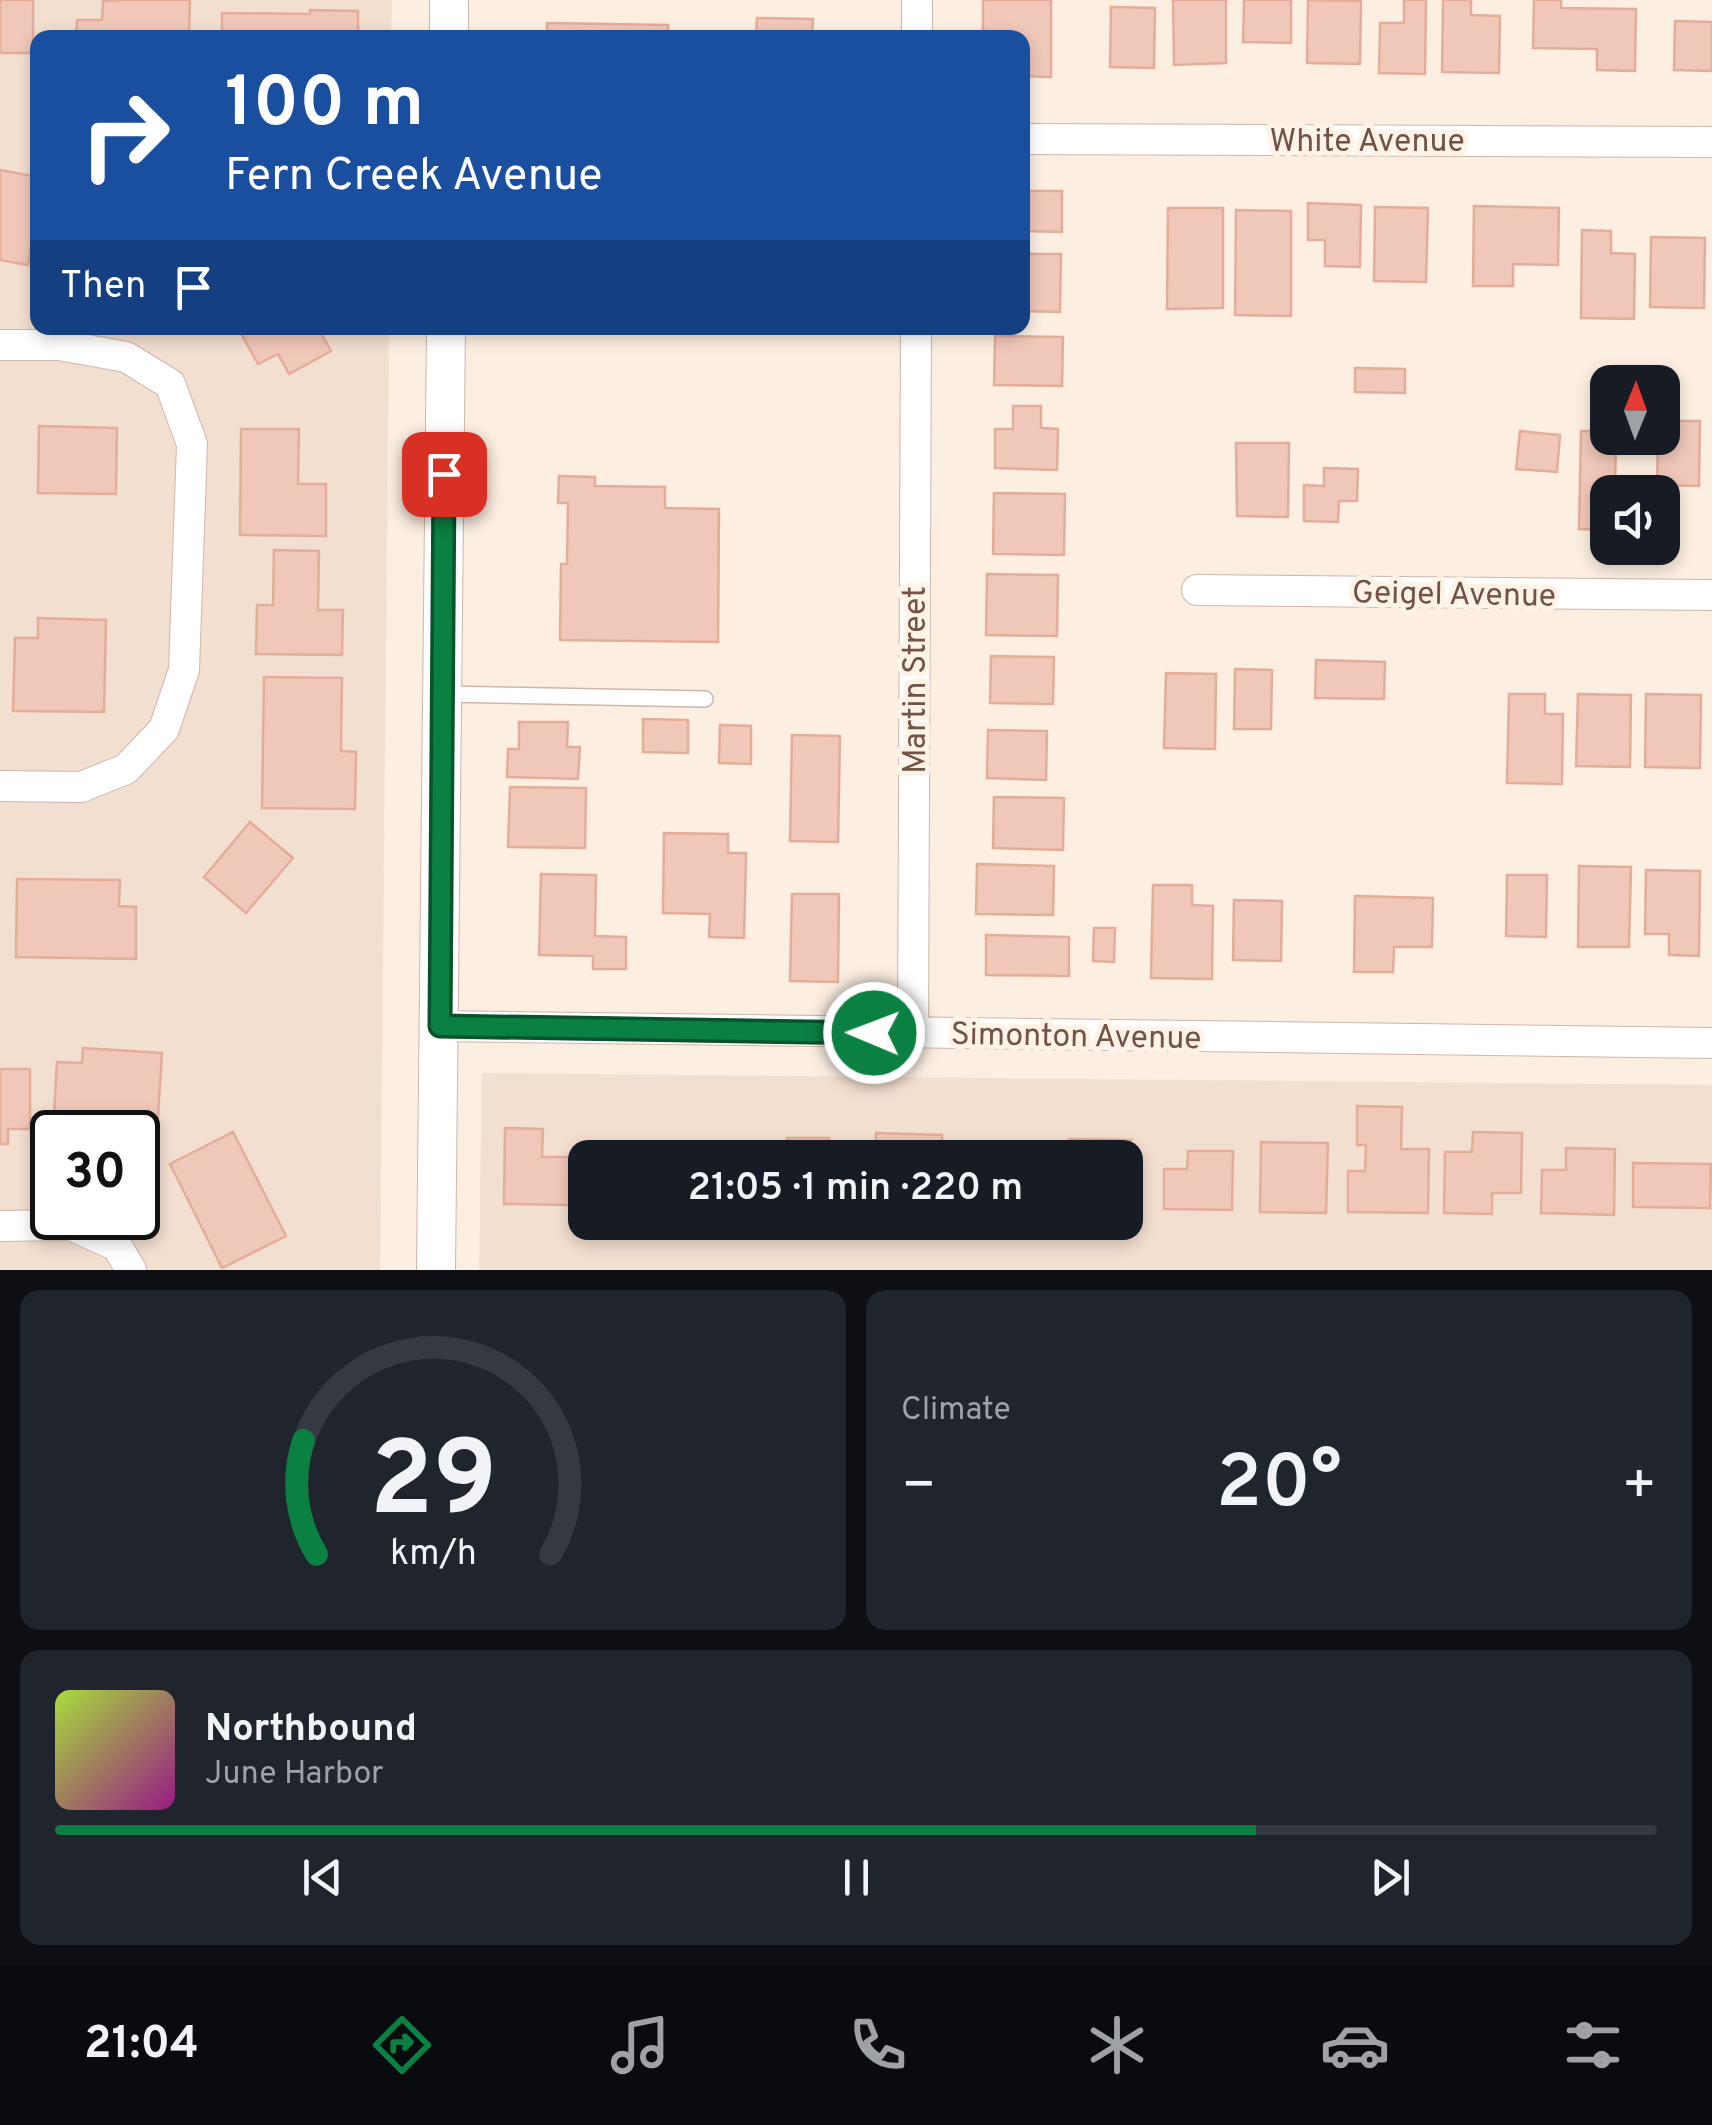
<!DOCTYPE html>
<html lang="en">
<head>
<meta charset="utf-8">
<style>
  body { margin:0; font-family:Overpass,sans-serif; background:#20242c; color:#f1f3f6; height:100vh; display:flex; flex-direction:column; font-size:38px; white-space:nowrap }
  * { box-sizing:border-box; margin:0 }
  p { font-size:32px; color:#9ea1a6 }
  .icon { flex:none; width:55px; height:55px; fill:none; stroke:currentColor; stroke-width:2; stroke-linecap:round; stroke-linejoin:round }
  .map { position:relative; height:1270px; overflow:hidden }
  .side { display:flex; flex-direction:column; gap:20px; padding:20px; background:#0d0f14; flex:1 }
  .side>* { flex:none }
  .top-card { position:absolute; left:30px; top:30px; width:1000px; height:305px; border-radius:20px; box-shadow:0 5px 15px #0003; background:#1a4fa0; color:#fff; overflow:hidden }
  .needle { width:65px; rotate:1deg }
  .buttons { position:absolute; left:1590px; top:365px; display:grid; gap:20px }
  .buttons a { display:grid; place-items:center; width:90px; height:90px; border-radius:20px; background:#171b24; box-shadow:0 5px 15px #0003; font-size:50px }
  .speed { position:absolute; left:30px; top:1110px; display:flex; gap:20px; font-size:50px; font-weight:700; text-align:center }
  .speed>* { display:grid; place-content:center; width:130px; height:130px; border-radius:50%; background:#171b24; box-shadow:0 5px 15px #0003; line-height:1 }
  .speed .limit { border:5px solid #111; border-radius:15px; background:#fff; color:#111 }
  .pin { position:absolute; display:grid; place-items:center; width:85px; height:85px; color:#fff; margin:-42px; border-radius:20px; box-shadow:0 5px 15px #0006 }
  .me { position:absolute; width:110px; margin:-55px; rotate:271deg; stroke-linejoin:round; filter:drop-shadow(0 0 8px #0008) }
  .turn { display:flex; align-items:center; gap:35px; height:210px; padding:0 30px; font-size:45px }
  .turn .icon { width:130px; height:130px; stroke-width:2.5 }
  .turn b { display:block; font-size:70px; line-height:85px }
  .then { display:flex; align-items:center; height:95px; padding:0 30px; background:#0003; gap:20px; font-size:38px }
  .big { font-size:75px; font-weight:600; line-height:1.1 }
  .side .widget { flex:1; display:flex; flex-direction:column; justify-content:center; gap:15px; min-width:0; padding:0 35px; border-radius:20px; background:#20242c }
  .side .dial { align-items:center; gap:0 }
  .dial svg { height:260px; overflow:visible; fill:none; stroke:#363941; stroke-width:7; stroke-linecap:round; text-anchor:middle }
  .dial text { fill:#f1f3f6; stroke:none }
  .song { display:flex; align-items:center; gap:30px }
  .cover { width:120px; height:120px; border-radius:15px; background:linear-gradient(135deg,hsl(80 70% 55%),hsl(310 70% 35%)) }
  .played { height:10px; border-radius:5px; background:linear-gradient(90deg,#0b8043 75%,#363941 75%) }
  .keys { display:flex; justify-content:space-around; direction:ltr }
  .heat { display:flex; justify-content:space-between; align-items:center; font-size:55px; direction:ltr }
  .side .tiles { flex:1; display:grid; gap:20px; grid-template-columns:1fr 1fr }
  .widget:last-child { grid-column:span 2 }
  .trip { position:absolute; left:568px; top:1140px; width:575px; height:100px; border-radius:20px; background:#171b24; box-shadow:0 5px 15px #0003; font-weight:600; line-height:100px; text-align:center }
  .tabs { display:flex; height:160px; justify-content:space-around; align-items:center; background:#090b0e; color:#9ea1a6 }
  .tabs .icon { width:70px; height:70px }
  .tabs .active { color:#0b8043 }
  .tabs b { font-size:45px; color:#f1f3f6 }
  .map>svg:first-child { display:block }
</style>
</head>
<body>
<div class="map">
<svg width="1712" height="1270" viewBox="0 0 1712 1270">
  <rect width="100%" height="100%" fill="#fceee1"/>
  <g fill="#f3dfd0" fill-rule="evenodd">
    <path d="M0,0H392L391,37L38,38V328H389L380,1270H0ZM52,1132H138V1218H52Z"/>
    <path d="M482,1073L1712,1085V1270H479ZM585,1158H1125V1222H585Z"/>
  </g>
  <g fill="#f0c8b9" stroke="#e3ad9a" stroke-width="2.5">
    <rect x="0" y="0" width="33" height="53"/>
    <polygon points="123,0 190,0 189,38 76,38 77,20 102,20 103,1"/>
    <polygon points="983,0 1051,0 1051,77 1022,76 1022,38 983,38"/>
    <polygon points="1173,0 1226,0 1226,63 1174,65"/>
    <polygon points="1244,0 1291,0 1291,43 1243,42"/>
    <polygon points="1308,0 1361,1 1360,64 1307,63"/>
    <polygon points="1404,0 1426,0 1425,74 1379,73 1380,23 1404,23"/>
    <polygon points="1443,0 1471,0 1471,15 1500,16 1499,73 1442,72"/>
    <polygon points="1534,0 1561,0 1561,8 1636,9 1635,71 1597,70 1597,49 1533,48"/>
    <polygon points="1111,7 1155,8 1154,68 1110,67"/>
    <polygon points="310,10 358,11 358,38 222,38 222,13 310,14"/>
    <polygon points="757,18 813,19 812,38 756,38"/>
    <polygon points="1675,21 1712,22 1712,71 1674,70"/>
    <polygon points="547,23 668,25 668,38 547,38"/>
    <polygon points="0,170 38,177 38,207 28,265 0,260"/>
    <polygon points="1022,191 1062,191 1062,232 1022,231"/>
    <polygon points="1308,203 1361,205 1360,267 1325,266 1325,240 1308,240"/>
    <polygon points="1474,206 1559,208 1558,265 1513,264 1513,286 1473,286"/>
    <polygon points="1375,207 1428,208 1426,282 1374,281"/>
    <polygon points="1168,208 1223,208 1223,308 1167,309"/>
    <polygon points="1236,210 1291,211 1291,316 1235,315"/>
    <polygon points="1582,230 1611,231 1611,253 1635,254 1634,319 1581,318"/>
    <polygon points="1651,237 1705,238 1704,308 1650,307"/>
    <polygon points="1022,254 1061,254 1060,312 1022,311"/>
    <polygon points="238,328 318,328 331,351 289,374 278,354 258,364"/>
    <polygon points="995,336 1063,337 1062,386 994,385"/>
    <polygon points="1355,368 1405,369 1405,393 1355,392"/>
    <polygon points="1013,406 1041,406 1041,428 1058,429 1057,470 995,468 995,429 1013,429"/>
    <polygon points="1662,421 1700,421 1699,486 1657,485 1658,438 1662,438"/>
    <polygon points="39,426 117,428 116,494 38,493"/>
    <polygon points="241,429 299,429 298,484 326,484 326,536 240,535"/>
    <polygon points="1520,431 1560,435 1557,472 1516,469"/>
    <polygon points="1581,431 1608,431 1608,438 1616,438 1615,492 1608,492 1608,530 1579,529"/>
    <polygon points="1236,443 1289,443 1288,517 1237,516"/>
    <polygon points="1324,468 1358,469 1357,501 1339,501 1338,522 1304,521 1304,485 1324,486"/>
    <polygon points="559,476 595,477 595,486 665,487 665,508 719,509 718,642 560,640 561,564 567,564 568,503 558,503"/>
    <polygon points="994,493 1065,494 1064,555 993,554"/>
    <polygon points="274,550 319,551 318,610 343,610 342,655 256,654 257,605 273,605"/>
    <polygon points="987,574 1058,575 1057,636 986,635"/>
    <polygon points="38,618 106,620 104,712 13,711 15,638 38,638"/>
    <polygon points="991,656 1054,657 1053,704 990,703"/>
    <polygon points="1316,660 1385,662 1384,699 1315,698"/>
    <polygon points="1235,669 1272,670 1271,729 1234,729"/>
    <polygon points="1166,673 1216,674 1215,749 1164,748"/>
    <polygon points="264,677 342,678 341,751 356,752 355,809 262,808"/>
    <polygon points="1509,694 1545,694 1545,714 1563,714 1562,784 1507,783"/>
    <polygon points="1578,694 1631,695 1630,767 1576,766"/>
    <polygon points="1646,694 1701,695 1700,768 1645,767"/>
    <polygon points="643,719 688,720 688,753 643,752"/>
    <polygon points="519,722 568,722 567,747 580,747 578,779 507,777 508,749 519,749"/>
    <polygon points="720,725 751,726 751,764 719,763"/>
    <polygon points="988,730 1047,731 1046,780 987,778"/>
    <polygon points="792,735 840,736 838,842 790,841"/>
    <polygon points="510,787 586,788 585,848 508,847"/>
    <polygon points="994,797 1064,798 1063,850 993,848"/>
    <polygon points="250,822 293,858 246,913 204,877"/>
    <polygon points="664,833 728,834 728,853 746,853 744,938 709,937 710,914 663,913"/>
    <polygon points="977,864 1054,866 1053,915 976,914"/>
    <polygon points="1579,866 1631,867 1629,947 1578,947"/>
    <polygon points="1646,870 1700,871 1699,956 1669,955 1669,934 1645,934"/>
    <polygon points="541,874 596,875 595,936 626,937 626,969 593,969 593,956 539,955"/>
    <polygon points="1507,875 1547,875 1546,937 1506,936"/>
    <polygon points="17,879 120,880 119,906 136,907 136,959 16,957"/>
    <polygon points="1153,885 1192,885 1192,905 1213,906 1212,979 1151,978"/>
    <polygon points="792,894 839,894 838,982 790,981"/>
    <polygon points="1355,896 1433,898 1432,947 1394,947 1393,972 1354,972"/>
    <polygon points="1234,900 1282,901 1281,961 1233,960"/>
    <polygon points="1094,928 1115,928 1114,962 1093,961"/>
    <polygon points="986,935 1069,937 1069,976 986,975"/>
    <polygon points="83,1048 162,1053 156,1147 138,1146 138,1132 53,1132 57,1062 82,1063"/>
    <polygon points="0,1069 30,1069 30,1129 8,1129 8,1144 0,1144"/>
    <polygon points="1357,1106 1402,1107 1401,1149 1429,1149 1428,1213 1348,1212 1348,1171 1365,1171 1366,1145 1357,1145"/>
    <polygon points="505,1128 543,1129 542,1157 574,1157 573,1205 504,1204"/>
    <polygon points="233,1132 286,1236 222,1268 170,1164"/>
    <polygon points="1473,1132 1522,1133 1521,1193 1492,1193 1492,1214 1444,1213 1445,1152 1472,1152"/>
    <polygon points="876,1133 942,1135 942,1158 875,1158"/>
    <rect x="787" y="1138" width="42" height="20"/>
    <polygon points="1069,1139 1131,1140 1131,1149 1119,1148 1119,1158 1069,1158"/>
    <polygon points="1261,1142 1328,1143 1326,1213 1260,1212"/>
    <polygon points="600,1148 651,1149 651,1158 600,1158"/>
    <polygon points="1566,1148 1615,1149 1614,1215 1541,1213 1542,1170 1566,1170"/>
    <polygon points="688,1150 762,1151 762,1158 688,1158"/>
    <polygon points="999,1150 1044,1151 1044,1158 999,1158"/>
    <polygon points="1188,1151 1233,1151 1232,1210 1164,1209 1164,1169 1187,1169"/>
    <polygon points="1125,1160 1140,1160 1139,1210 1125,1209"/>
    <polygon points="1633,1163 1711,1164 1710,1208 1633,1207"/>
  </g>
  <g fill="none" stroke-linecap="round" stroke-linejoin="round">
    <g stroke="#ceb6ab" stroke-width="18">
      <polyline id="service" points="443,694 705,699"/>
    </g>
    <g stroke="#ceb6ab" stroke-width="32">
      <g id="minor">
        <polyline points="917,38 917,0"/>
        <polyline points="1022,139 1712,142"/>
        <polyline points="0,345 59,345 126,357 170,384 192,444 184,670 164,729 126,769 81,787 0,786"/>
        <polyline points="1197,590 1712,595"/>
        <polyline points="440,1026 1712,1043"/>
        <polyline points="913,1033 916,328"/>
        <polyline points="0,1226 71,1225 117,1246 131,1270"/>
      </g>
    </g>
    <g stroke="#ceb6ab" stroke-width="40">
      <g id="tertiary">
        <polyline points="449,38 449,0"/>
        <polyline points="436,1270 446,328"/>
      </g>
    </g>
    <use href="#service" stroke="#fff" stroke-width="15"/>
    <use href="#minor" stroke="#fff" stroke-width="30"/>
    <use href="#tertiary" stroke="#fff" stroke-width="38"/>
  </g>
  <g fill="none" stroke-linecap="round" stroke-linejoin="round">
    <g stroke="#07532c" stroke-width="25">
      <polyline id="route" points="444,474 440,1026 874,1033"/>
    </g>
    <use href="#route" stroke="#0b8043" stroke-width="18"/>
  </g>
  <g text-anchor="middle" stroke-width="10" stroke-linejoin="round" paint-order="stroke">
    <g font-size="32" fill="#725249" stroke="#fff2e7">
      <text x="1367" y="151">White Avenue</text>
      <text transform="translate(1454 593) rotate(1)" y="11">Geigel Avenue</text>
      <text transform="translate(914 680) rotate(-90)" y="11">Martin Street</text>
      <text transform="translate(1076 1035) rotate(1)" y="11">Simonton Avenue</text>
    </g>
  </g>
</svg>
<div class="buttons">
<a><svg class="needle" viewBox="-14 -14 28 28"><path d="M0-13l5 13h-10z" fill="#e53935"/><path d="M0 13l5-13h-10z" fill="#9ea1a6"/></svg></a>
<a><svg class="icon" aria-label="sound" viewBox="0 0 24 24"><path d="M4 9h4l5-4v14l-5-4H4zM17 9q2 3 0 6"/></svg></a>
</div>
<div class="speed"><div class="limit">30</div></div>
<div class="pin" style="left:444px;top:474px;background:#d93025"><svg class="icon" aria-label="arrive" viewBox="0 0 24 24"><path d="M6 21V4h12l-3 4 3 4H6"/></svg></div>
<svg class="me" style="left:874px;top:1033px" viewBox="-20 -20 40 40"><circle r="17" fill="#0b8043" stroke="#fff" stroke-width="3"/><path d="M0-11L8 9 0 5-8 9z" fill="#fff"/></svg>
<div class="trip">21:05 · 1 min · 220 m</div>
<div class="top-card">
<div class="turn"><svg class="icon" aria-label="right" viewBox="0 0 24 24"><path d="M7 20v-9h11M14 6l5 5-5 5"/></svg><div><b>100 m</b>Fern Creek Avenue</div></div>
<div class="then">Then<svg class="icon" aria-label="arrive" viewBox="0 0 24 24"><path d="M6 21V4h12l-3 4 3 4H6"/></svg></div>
</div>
</div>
<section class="side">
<div class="tiles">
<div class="widget dial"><svg viewBox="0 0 100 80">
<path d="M14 69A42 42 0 1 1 86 69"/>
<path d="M14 69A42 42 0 0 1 10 34" stroke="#0b8043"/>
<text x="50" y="56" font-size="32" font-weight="700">29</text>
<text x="50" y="72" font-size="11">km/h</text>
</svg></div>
<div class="widget"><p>Climate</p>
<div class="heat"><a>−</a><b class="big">20°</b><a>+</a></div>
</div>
<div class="widget">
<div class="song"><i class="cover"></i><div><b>Northbound</b><p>June Harbor</p></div></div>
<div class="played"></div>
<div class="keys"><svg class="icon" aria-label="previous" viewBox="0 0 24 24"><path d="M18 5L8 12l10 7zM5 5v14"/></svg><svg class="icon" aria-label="pause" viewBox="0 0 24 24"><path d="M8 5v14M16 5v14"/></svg><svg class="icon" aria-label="next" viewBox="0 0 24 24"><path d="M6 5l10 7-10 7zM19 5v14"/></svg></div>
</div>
</div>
</section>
<nav class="tabs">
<b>21:04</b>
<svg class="icon active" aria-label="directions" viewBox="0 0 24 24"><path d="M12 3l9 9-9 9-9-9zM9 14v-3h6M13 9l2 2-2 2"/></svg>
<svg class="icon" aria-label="music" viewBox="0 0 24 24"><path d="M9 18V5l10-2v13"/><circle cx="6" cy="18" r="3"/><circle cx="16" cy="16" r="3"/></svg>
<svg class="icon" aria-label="phone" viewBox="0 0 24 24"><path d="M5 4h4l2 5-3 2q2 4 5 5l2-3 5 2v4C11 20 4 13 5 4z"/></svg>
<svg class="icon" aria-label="climate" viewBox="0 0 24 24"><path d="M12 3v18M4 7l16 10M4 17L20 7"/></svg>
<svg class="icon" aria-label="car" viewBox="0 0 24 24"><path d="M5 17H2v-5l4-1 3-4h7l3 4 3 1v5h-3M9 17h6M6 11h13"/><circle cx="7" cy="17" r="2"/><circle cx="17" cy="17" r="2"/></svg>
<svg class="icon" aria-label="filters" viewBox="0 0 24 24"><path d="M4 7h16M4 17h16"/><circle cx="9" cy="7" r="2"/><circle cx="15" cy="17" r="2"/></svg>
</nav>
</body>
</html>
